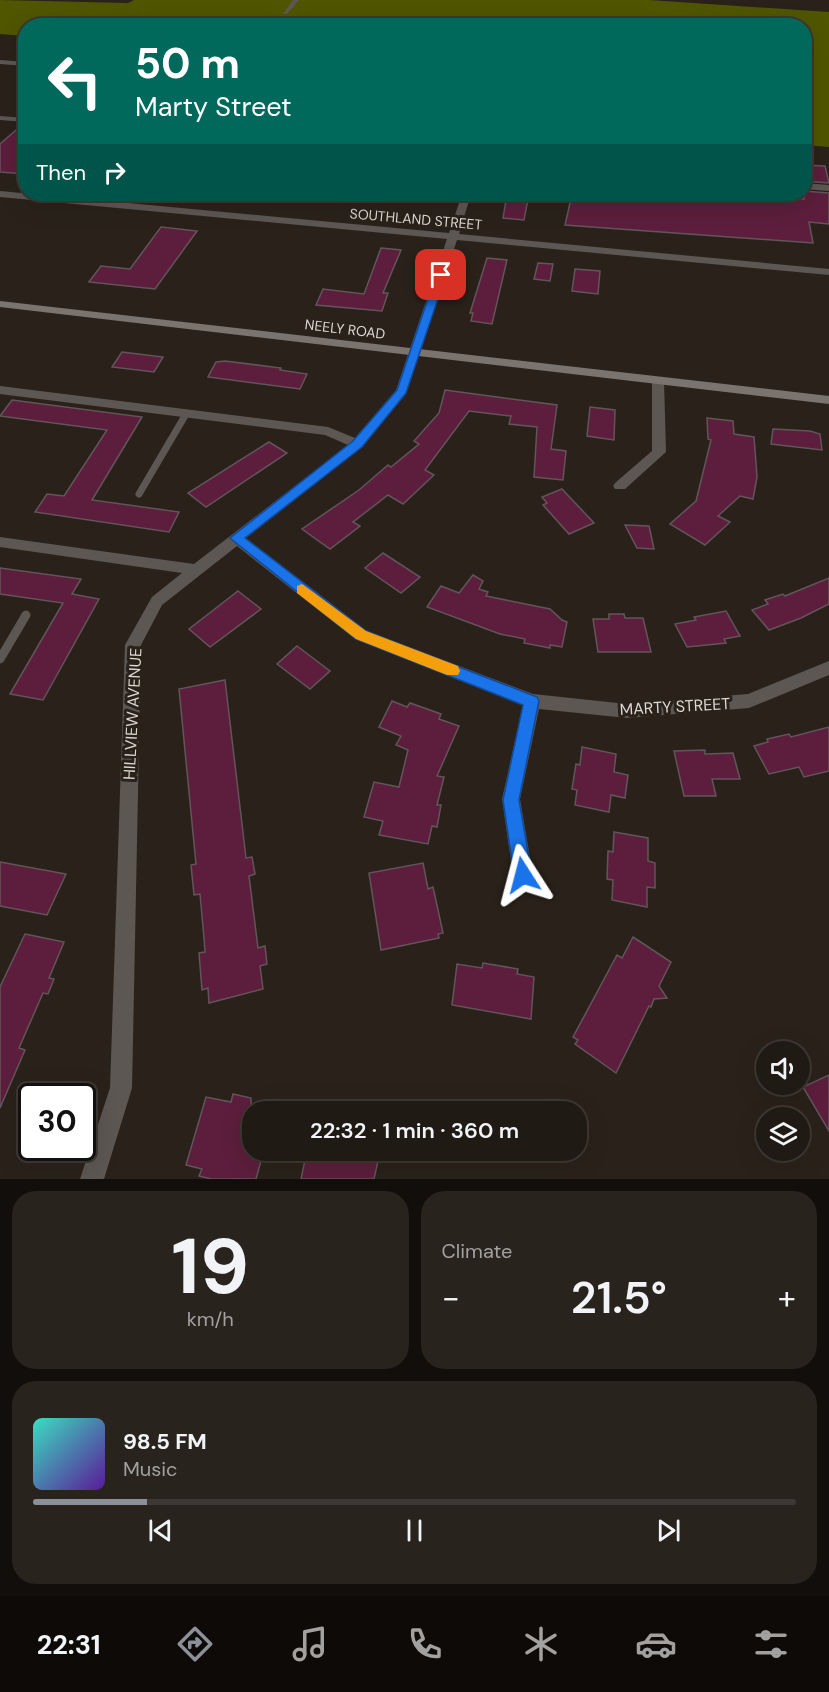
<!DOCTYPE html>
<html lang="en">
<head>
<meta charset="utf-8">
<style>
  body { margin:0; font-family:"DM Sans",sans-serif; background:#28231d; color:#f1f3f6; height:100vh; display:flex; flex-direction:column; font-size:22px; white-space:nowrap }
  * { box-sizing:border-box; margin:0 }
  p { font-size:20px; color:#a2a1a0 }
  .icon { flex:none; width:33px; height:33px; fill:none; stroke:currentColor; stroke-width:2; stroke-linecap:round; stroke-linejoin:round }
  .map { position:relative; height:1179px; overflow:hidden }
  .details { display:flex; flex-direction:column; gap:12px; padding:12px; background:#120e0b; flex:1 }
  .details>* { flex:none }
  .top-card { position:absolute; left:18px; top:18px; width:794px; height:183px; border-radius:24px; box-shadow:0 6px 24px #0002,0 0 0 2px #3d3834; background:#00695c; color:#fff; overflow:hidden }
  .tools { position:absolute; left:756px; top:1041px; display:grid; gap:12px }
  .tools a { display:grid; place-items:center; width:54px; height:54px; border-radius:50%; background:#201a14; box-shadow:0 6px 24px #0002,0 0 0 2px #3d3834; font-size:30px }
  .speed { position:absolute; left:18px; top:1083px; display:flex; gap:12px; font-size:30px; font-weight:700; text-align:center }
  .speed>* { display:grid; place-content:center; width:78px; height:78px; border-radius:50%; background:#201a14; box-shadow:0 6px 24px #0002,0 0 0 2px #3d3834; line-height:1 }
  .speed .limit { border:3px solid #111; border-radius:9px; background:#fff; color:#111 }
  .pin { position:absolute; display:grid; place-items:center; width:51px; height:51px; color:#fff; margin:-26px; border-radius:12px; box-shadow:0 3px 9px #0006 }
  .me { position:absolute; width:66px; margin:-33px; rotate:351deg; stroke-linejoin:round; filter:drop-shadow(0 0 4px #0008) }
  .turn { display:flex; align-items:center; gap:21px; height:126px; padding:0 18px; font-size:27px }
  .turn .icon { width:78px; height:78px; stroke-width:2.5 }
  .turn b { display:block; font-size:42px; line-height:51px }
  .then { display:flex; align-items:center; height:57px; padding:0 18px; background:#0003; gap:12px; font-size:22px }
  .big { font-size:45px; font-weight:600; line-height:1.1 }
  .details .card { flex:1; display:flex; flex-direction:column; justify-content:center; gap:9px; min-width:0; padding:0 21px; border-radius:24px; background:#28231d }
  .details .dial { align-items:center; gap:0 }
  .dial b { font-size:78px; line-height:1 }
  .song { display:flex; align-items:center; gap:18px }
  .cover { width:72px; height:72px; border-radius:9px; background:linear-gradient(135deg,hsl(170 70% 55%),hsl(270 70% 35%)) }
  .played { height:6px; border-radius:3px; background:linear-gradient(90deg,#8c9099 15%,#3d3834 15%) }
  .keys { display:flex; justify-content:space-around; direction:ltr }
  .heat { display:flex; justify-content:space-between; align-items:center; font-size:33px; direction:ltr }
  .details .tiles { flex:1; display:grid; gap:12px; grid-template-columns:1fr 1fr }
  .card:last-child { grid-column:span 2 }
  .trip { position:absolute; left:242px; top:1101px; width:345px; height:60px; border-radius:24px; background:#201a14; box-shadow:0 6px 24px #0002,0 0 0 2px #3d3834; font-weight:600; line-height:60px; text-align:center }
  .tab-bar { display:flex; height:96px; justify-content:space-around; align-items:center; background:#0d0a08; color:#a2a1a0 }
  .tab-bar .icon { width:42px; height:42px }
  .tab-bar .on { color:#8c9099 }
  .tab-bar b { font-size:27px; color:#f1f3f6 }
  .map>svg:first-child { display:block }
</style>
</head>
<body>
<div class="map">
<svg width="829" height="1179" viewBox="0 0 829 1179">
  <rect width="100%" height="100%" fill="#2a221a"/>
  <polygon fill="#505500" points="0,0 128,3 134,0 649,0 829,12 829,147 804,145 804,26 26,26 25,36 0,34"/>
  <g fill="#5c1e3c" stroke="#62555a" stroke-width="1.5">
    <polygon points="23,124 26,124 26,174 0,172 0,144"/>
    <polygon points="804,165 825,166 829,183 804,181"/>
    <polygon points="804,191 829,193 829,224 809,222 813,243 565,225 572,194 741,194 804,199"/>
    <polygon points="507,194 529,194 524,220 503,218"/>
    <polygon points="161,227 197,231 155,289 89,282 101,266 130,269"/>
    <polygon points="381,248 401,250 383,293 388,293 382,311 316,305 323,289 364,294"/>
    <polygon points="487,258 507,260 492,324 471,321 473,313 470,313"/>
    <polygon points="538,263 553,264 550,281 534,279"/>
    <polygon points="575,269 600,271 598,294 572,291"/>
    <polygon points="122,352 163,357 154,372 112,367"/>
    <polygon points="225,361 281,368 280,370 307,374 300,389 208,377 216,362"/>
    <polygon points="445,390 557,405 551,449 566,451 563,480 534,477 537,427 509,424 511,416 469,411 425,470 434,475 403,504 388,495 353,522 360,526 330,549 302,529 359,490 388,465 391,467 419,444 414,441 439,413"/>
    <polygon points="12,400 142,417 92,500 179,512 169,532 35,512 47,494 64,496 107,430 0,416"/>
    <polygon points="590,407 615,410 614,440 587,436"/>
    <polygon points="707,418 733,421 734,434 754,437 757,477 753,499 740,496 718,516 730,522 705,545 670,524 696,501 711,440 708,439"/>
    <polygon points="773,429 810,431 820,434 822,450 771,444"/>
    <polygon points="269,442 287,453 206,507 188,493"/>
    <polygon points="562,489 594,523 569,534 543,505 547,503 542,497"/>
    <polygon points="625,525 649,526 654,549 637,548"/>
    <polygon points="383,553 420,577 401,593 365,568"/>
    <polygon points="0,568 81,579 72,594 99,599 43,700 10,694 63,603 0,594"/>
    <polygon points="473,575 483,581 479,589 488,592 486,596 550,609 562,620 567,622 562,647 550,645 550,648 524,643 525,639 500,634 427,607 441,586 459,593"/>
    <polygon points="829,578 829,604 801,618 769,630 752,610 768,604 765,600 783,594 785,596"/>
    <polygon points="238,591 261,609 210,647 189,629"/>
    <polygon points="726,611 740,636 724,639 726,643 687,647 675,624 696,620 694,617"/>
    <polygon points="609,614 624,614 625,618 643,618 651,652 598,652 593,619 609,619"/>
    <polygon points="297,646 330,671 310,689 277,664"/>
    <polygon points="225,680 246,858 252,857 255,874 249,876 258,948 265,946 267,964 260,966 263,989 209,1003 208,988 202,990 199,953 205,952 204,938 200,894 194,895 191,865 196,864 179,689"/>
    <polygon points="392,701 407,707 410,703 441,714 439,719 459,726 437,776 444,777 437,805 441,805 437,827 432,826 428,844 379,835 383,821 364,817 374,782 399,787 408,750 396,745 401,736 379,727"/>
    <polygon points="829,727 829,771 804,777 799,767 769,774 754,746 768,742 767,739 789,734 791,737"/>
    <polygon points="582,747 616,754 614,772 628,775 625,798 611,795 609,812 575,805 577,790 572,789 576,764 580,765"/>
    <polygon points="705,750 705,754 733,753 740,779 712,779 716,796 684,796 674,751"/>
    <polygon points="614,832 648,838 648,861 655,863 655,888 647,887 647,907 612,900 613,880 607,879 608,851 613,852"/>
    <polygon points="0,862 66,874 47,915 0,906"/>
    <polygon points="423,863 428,889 433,887 443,933 438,934 439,938 381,950 369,873"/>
    <polygon points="25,934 64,942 49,978 54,979 48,994 43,993 19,1048 25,1050 0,1108 0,987"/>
    <polygon points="633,937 671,962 659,986 667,998 654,999 651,1007 649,1006 616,1073 575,1044 578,1040 573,1037 617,955 622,958"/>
    <polygon points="483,963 518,969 517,974 534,977 531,1019 452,1005 457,964 482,968"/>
    <polygon points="829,1075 829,1131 803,1087"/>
    <polygon points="233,1094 251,1098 252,1150 264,1150 256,1179 211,1179 199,1176 202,1169 186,1165 206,1097 231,1102"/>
    <polygon points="307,1150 376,1150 374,1160 378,1161 374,1179 301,1179"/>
  </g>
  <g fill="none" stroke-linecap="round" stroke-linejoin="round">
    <polyline stroke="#5c5753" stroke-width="7" points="139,494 186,414"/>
    <polyline stroke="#5c5753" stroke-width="9" points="0,659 26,615"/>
    <g fill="#5c5753" fill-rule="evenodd">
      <polygon points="293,0 299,0 287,14 283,14"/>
      <polygon points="0,60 26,62 26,66 0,64"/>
      <polygon points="0,116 26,118 26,122 0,120"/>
      <polygon points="804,183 829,185 829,191 804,189"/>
      <polygon points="0,191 449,233 462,194 471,194 459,234 829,269 829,275 457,240 406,394 362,447 246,538 367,631 533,694 627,704 748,694 829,661 829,675 749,708 627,718 539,709 520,799 533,875 530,882 523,884 516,882 513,875 502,799 523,705 355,639 237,546 162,605 141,645 132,1088 104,1179 80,1179 110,1088 125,645 152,597 182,573 0,547 0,537 194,564 348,445 325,435 0,394 0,386 328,427 355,438 396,390 447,239 0,197"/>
      <polygon points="658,377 664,381 666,452 625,489 615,489 613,486 615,483 652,451 652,381"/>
    </g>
    <polygon fill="#7b736e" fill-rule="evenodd" points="0,301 829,396 829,404 0,307"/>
  </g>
  <polygon fill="#1a73e8" stroke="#114b97" stroke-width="1.5" points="441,272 446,275 406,393 362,447 245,538 366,631 537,697 539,701 519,800 532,875 529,881 523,883 517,881 514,875 503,800 523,705 356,639 230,538 353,441 397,390 436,275"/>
  <polygon fill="#f59e0b" points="302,584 366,631 458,666 460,671 458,675 447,675 356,639 297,593 297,586"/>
  <g text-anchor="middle" stroke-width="6" stroke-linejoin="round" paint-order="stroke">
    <g font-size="14" fill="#ddd8d2" stroke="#2a221a">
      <text transform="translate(416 219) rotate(5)" y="5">SOUTHLAND STREET</text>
      <text transform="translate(345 329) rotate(7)" y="5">NEELY ROAD</text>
    </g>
    <g font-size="16" fill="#ddd8d2" stroke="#2a221a">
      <text transform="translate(675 706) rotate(-3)" y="6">MARTY STREET</text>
      <text transform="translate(132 714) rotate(-87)" y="6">HILLVIEW AVENUE</text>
    </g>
  </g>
</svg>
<div class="tools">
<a><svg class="icon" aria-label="sound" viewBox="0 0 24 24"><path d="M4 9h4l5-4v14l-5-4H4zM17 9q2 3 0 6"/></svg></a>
<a><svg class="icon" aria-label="layers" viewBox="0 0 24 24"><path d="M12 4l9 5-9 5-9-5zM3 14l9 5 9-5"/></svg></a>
</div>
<div class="speed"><div class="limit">30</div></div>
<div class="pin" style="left:441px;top:275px;background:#d93025"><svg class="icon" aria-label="arrive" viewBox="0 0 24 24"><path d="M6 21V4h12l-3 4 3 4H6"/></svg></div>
<svg class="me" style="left:523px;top:875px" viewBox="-20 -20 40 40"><path d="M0-17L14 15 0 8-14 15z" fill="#1a73e8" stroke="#fff" stroke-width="4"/></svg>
<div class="trip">22:32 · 1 min · 360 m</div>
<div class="top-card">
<div class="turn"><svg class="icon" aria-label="left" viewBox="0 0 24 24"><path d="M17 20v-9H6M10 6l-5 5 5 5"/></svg><div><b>50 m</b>Marty Street</div></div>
<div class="then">Then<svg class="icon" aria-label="right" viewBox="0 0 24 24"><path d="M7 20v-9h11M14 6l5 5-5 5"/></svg></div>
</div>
</div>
<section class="details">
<div class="tiles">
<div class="card dial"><b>19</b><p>km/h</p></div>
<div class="card"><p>Climate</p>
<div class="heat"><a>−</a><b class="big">21.5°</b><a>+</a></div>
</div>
<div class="card">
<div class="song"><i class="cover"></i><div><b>98.5 FM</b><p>Music</p></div></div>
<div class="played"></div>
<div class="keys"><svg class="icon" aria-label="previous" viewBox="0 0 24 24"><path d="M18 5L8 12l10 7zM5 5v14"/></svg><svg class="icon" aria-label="pause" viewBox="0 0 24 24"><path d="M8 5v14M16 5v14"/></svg><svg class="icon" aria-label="next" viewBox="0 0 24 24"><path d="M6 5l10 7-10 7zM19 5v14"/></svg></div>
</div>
</div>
</section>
<nav class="tab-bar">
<b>22:31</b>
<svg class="icon on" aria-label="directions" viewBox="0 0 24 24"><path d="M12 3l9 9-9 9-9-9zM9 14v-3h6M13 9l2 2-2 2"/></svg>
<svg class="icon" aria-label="music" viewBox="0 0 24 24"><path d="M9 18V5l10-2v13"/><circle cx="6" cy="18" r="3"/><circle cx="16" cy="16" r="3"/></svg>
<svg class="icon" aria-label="phone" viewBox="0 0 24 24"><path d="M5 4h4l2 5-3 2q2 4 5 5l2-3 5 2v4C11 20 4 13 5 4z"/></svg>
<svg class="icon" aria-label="climate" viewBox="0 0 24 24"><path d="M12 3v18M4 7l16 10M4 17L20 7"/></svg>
<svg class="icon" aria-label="car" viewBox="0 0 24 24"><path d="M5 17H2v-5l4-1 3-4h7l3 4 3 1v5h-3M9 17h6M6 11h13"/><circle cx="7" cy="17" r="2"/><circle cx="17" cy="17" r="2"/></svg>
<svg class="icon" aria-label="filters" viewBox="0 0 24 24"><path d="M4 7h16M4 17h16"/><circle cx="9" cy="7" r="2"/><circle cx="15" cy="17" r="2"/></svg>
</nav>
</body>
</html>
